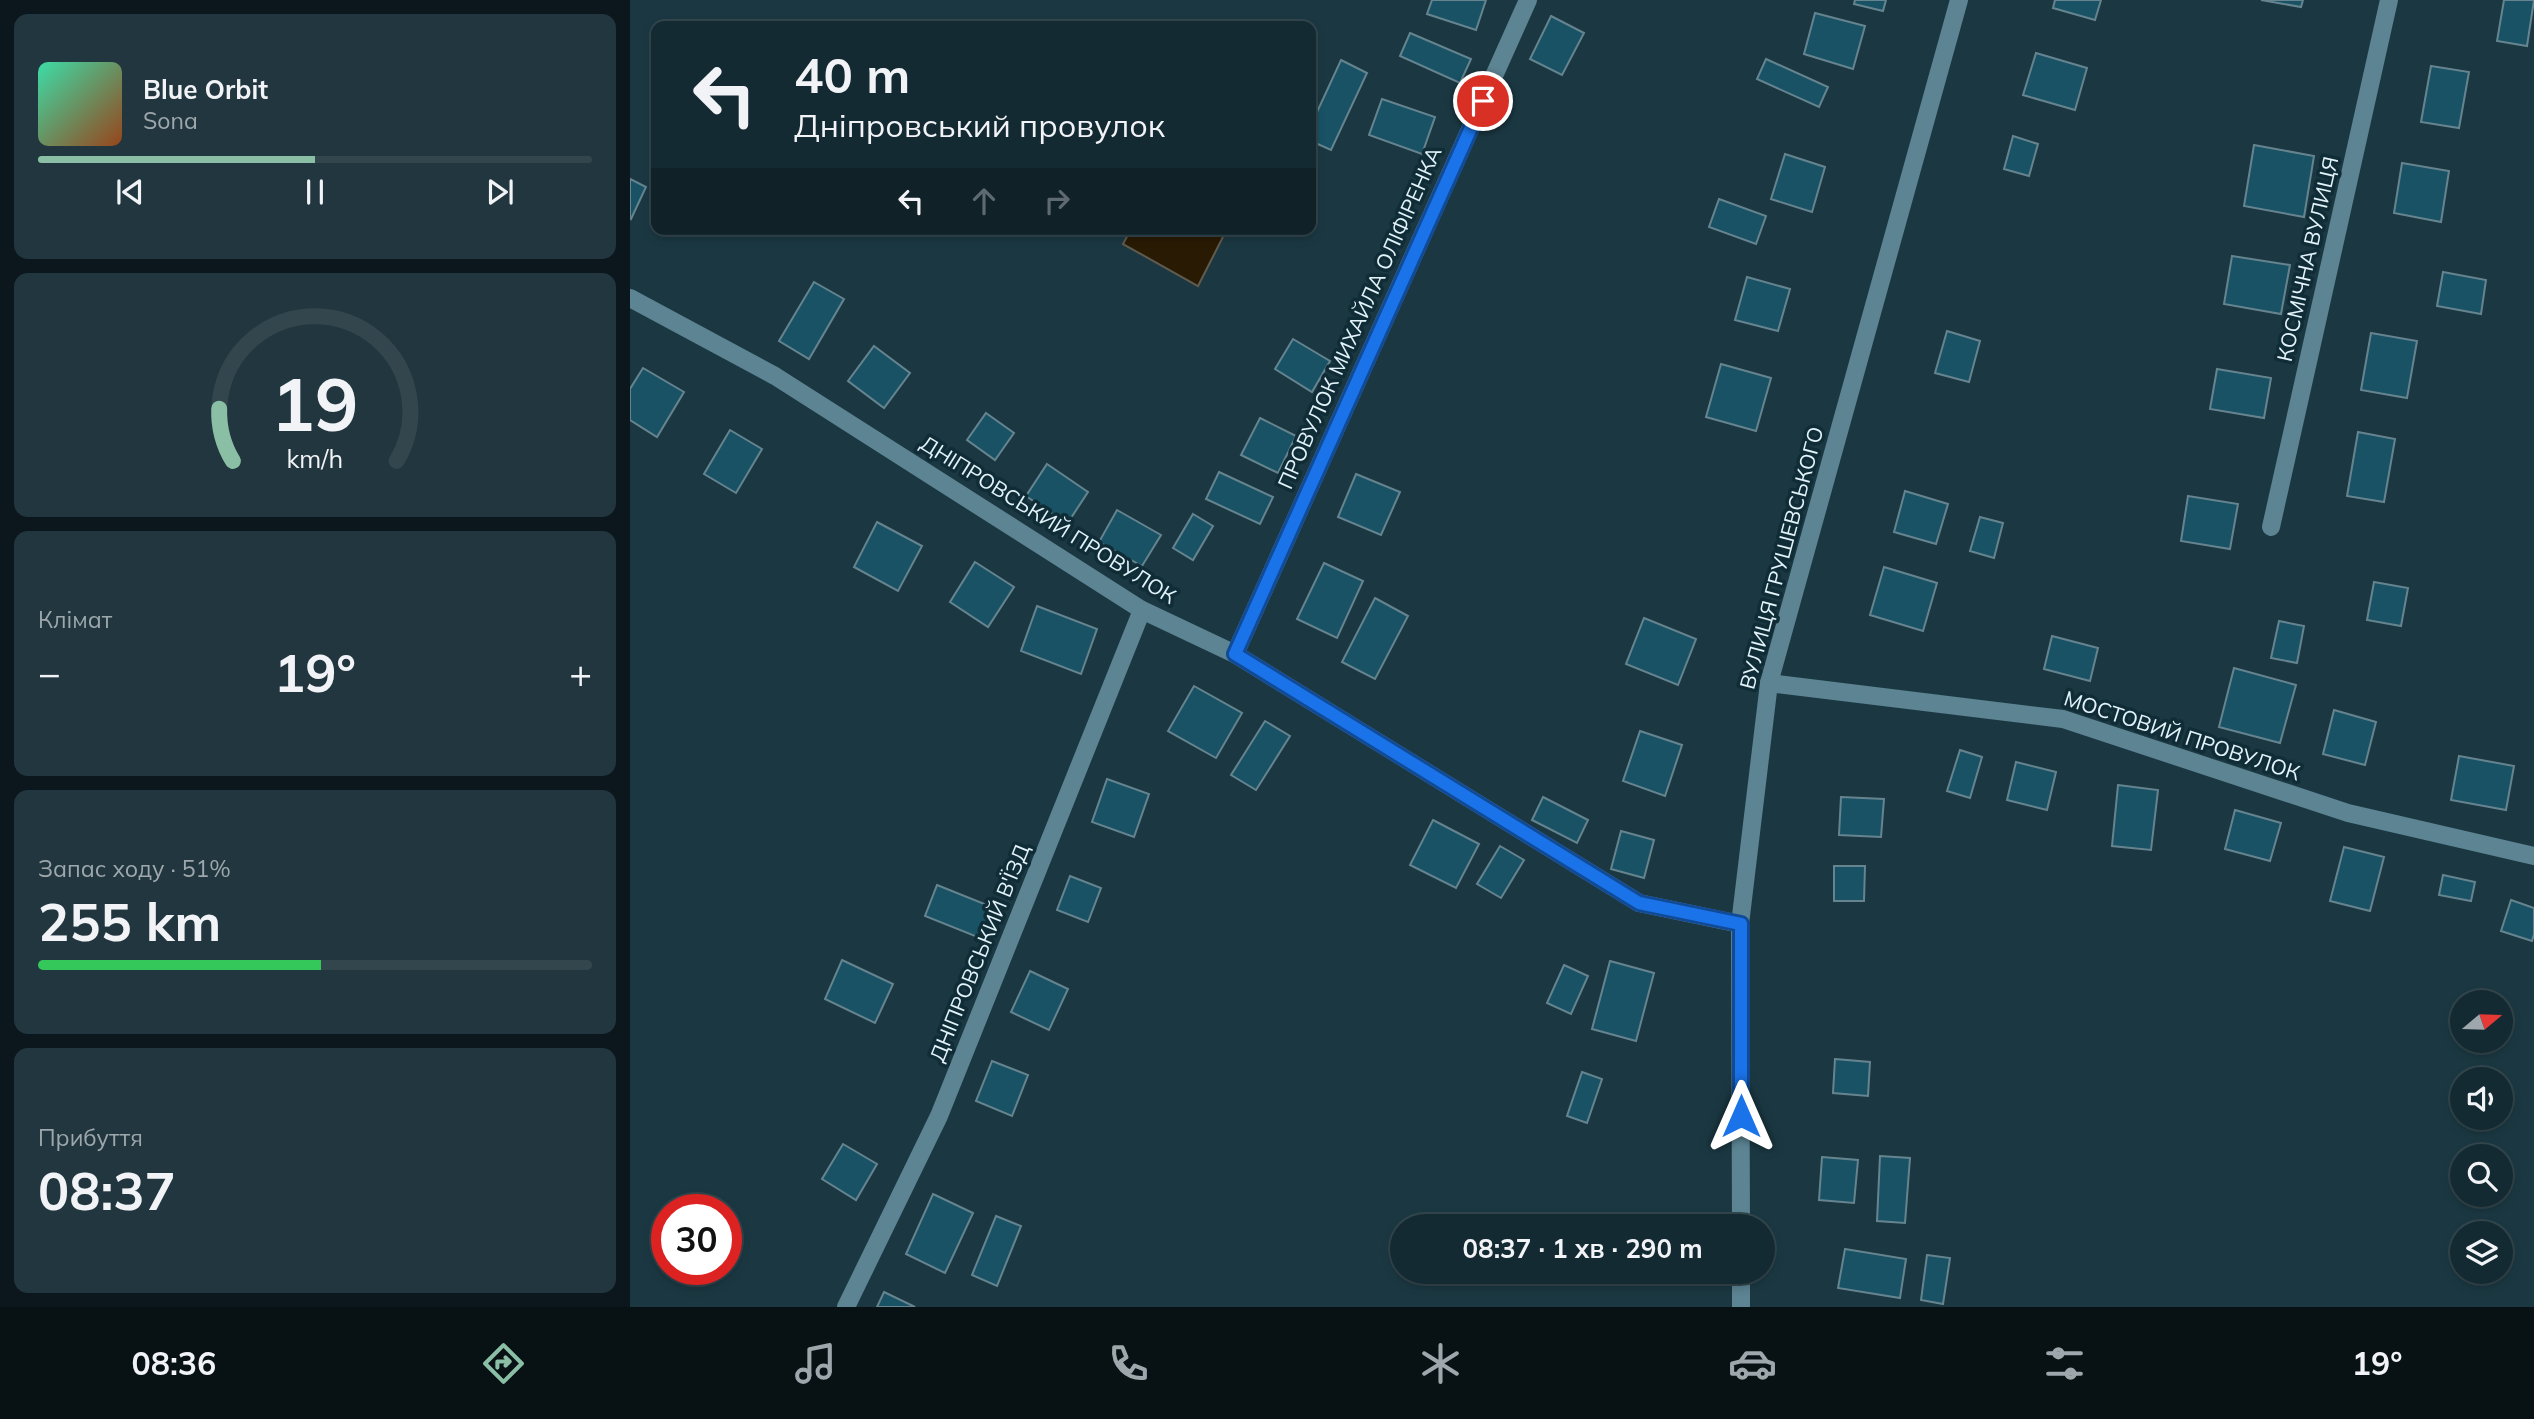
<!DOCTYPE html>
<html lang="uk">
<head>
<meta charset="utf-8">
<style>
  body { margin:0; font-family:Mulish,sans-serif; background:#21363e; color:#f1f3f6; height:100vh; display:flex; flex-direction:column; font-size:26px; white-space:nowrap }
  * { box-sizing:border-box; margin:0 }
  p { font-size:23px; color:#9da7ac }
  .icon { flex:none; width:38px; height:38px; fill:none; stroke:currentColor; stroke-width:2; stroke-linecap:round; stroke-linejoin:round }
  .map { position:relative; flex:1; overflow:hidden }
  .panel { display:flex; flex-direction:column; gap:14px; padding:14px; background:#0b171c; width:630px }
  .panel>* { flex:none }
  .top-card { position:absolute; left:21px; top:21px; width:665px; height:214px; border-radius:14px; box-shadow:0 4px 10px #0003,0 0 0 2px #33464d; background:#142a32; color:#f1f3f6; overflow:hidden }
  .needle { width:46px; rotate:71deg }
  .buttons { position:absolute; left:1820px; top:990px; display:grid; gap:14px }
  .buttons a { display:grid; place-items:center; width:63px; height:63px; border-radius:50%; background:#142a32; box-shadow:0 4px 10px #0003,0 0 0 2px #33464d; font-size:35px }
  .speed { position:absolute; left:21px; top:1194px; display:flex; gap:14px; font-size:35px; font-weight:700; text-align:center }
  .speed>* { display:grid; place-content:center; width:91px; height:91px; border-radius:50%; background:#142a32; box-shadow:0 4px 10px #0003,0 0 0 2px #33464d; line-height:1 }
  .speed .limit { border:10px solid #d22; background:#fff; color:#111 }
  .pin { position:absolute; display:grid; place-items:center; width:60px; height:60px; color:#fff; margin:-30px; border:4px solid #fff; border-radius:50%; box-shadow:0 2px 7px #0007 }
  .me { position:absolute; width:77px; margin:-38px; rotate:0deg; stroke-linejoin:round; filter:drop-shadow(0 0 5px #0008) }
  .turn { display:flex; align-items:center; gap:24px; height:147px; padding:0 28px; font-size:32px }
  .turn .icon { width:91px; height:91px; stroke-width:2.5 }
  .turn b { display:block; font-size:49px; line-height:60px }
  .lanes { display:flex; align-items:center; height:66px; padding:0 28px; background:#0003; justify-content:center; gap:35px; direction:ltr }
  .lanes .off { opacity:.35 }
  .big { font-size:52px; font-weight:700; line-height:1.1 }
  .panel .tile { flex:1; display:flex; flex-direction:column; justify-content:center; gap:10px; min-width:0; padding:0 24px; border-radius:14px; background:#21363e }
  .panel .dial { align-items:center; gap:0 }
  .dial svg { height:182px; overflow:visible; fill:none; stroke:#33464d; stroke-width:7; stroke-linecap:round; text-anchor:middle }
  .dial text { fill:#f1f3f6; stroke:none }
  .song { display:flex; align-items:center; gap:21px }
  .cover { width:84px; height:84px; border-radius:10px; background:linear-gradient(135deg,hsl(160 70% 55%),hsl(20 70% 35%)) }
  .played { height:7px; border-radius:4px; background:linear-gradient(90deg,#8abfa5 50%,#33464d 50%) }
  .keys { display:flex; justify-content:space-around; direction:ltr }
  .heat { display:flex; justify-content:space-between; align-items:center; font-size:38px; direction:ltr }
  .charge { height:10px; border-radius:5px; background:linear-gradient(90deg,#34c759 51%,#33464d 0) }
  .trip { position:absolute; left:760px; top:1214px; width:385px; height:70px; border-radius:35px; background:#142a32; box-shadow:0 4px 10px #0003,0 0 0 2px #33464d; font-weight:700; line-height:70px; text-align:center }
  .tabs { display:flex; height:112px; justify-content:space-around; align-items:center; background:#081114; color:#9da7ac }
  .tabs .icon { width:49px; height:49px }
  .tabs .on { color:#8abfa5 }
  .tabs b { font-size:32px; color:#f1f3f6 }
  main { display:flex; flex:1; min-height:0 }
  .map>svg:first-child { display:block }
</style>
</head>
<body>
<main>
<section class="panel">
<div class="tile">
<div class="song"><i class="cover"></i><div><b>Blue Orbit</b><p>Sona</p></div></div>
<div class="played"></div>
<div class="keys"><svg class="icon" aria-label="previous" viewBox="0 0 24 24"><path d="M18 5L8 12l10 7zM5 5v14"/></svg><svg class="icon" aria-label="pause" viewBox="0 0 24 24"><path d="M8 5v14M16 5v14"/></svg><svg class="icon" aria-label="next" viewBox="0 0 24 24"><path d="M6 5l10 7-10 7zM19 5v14"/></svg></div>
</div>
<div class="tile dial"><svg viewBox="0 0 100 80">
<path d="M14 69A42 42 0 1 1 86 69"/>
<path d="M14 69A42 42 0 0 1 8 46" stroke="#8abfa5"/>
<text x="50" y="56" font-size="32" font-weight="700">19</text>
<text x="50" y="72" font-size="11">km/h</text>
</svg></div>
<div class="tile"><p>Клімат</p>
<div class="heat"><a>−</a><b class="big">19°</b><a>+</a></div>
</div>
<div class="tile"><p>Запас ходу · 51%</p><b class="big">255 km</b><div class="charge"></div></div>
<div class="tile"><p>Прибуття</p><b class="big">08:37</b></div>
</section>
<div class="map">
<svg width="1904" height="1307" viewBox="0 0 1904 1307">
  <rect width="100%" height="100%" fill="#1b3842"/>
  <polygon fill="#291a03" stroke="#615b4d" stroke-width="2" points="501,229 597,229 568,286 493,244"/>
  <g fill="#185264" stroke="#66848f" stroke-width="2">
    <polygon points="802,0 856,0 846,30 797,14"/>
    <polygon points="1225,0 1256,0 1253,11 1224,4"/>
    <polygon points="1425,0 1471,0 1465,20 1423,8"/>
    <polygon points="1631,0 1673,0 1671,7"/>
    <polygon points="1874,0 1904,0 1897,46 1867,41"/>
    <polygon points="1185,13 1235,26 1223,69 1174,54"/>
    <polygon points="921,16 954,33 932,75 900,59"/>
    <polygon points="780,33 841,59 830,83 770,56"/>
    <polygon points="1406,53 1457,68 1445,110 1393,95"/>
    <polygon points="1136,59 1198,87 1189,107 1127,79"/>
    <polygon points="711,60 737,73 701,150 681,141 681,125"/>
    <polygon points="1801,66 1839,72 1829,128 1791,122"/>
    <polygon points="752,99 805,117 792,154 739,135"/>
    <polygon points="1383,136 1408,144 1399,176 1374,169"/>
    <polygon points="1624,145 1684,156 1674,217 1614,206"/>
    <polygon points="1155,154 1195,167 1182,212 1141,199"/>
    <polygon points="1772,163 1819,171 1811,222 1764,213"/>
    <polygon points="0,179 16,187 1,219 0,218"/>
    <polygon points="1089,199 1136,216 1126,244 1079,227"/>
    <polygon points="1602,256 1660,265 1651,314 1594,304"/>
    <polygon points="1813,272 1856,280 1851,314 1807,306"/>
    <polygon points="1117,277 1160,289 1148,331 1105,320"/>
    <polygon points="184,282 214,299 179,359 149,341"/>
    <polygon points="1317,331 1350,341 1339,382 1305,373"/>
    <polygon points="1741,333 1787,341 1777,398 1731,390"/>
    <polygon points="663,339 700,361 682,392 645,369"/>
    <polygon points="244,346 280,373 254,408 218,381"/>
    <polygon points="1091,364 1141,378 1126,431 1076,417"/>
    <polygon points="13,368 54,392 27,437 0,420 0,389"/>
    <polygon points="1587,369 1641,378 1634,418 1580,409"/>
    <polygon points="356,413 384,433 365,460 337,440"/>
    <polygon points="630,418 666,436 648,473 611,455"/>
    <polygon points="100,430 132,449 106,493 74,474"/>
    <polygon points="1728,432 1765,439 1754,502 1717,496"/>
    <polygon points="417,464 458,492 437,524 396,496"/>
    <polygon points="589,472 643,497 630,524 576,499"/>
    <polygon points="726,474 770,492 751,535 708,517"/>
    <polygon points="1275,491 1318,504 1306,544 1264,532"/>
    <polygon points="1558,496 1608,504 1600,549 1551,541"/>
    <polygon points="487,510 531,535 512,566 469,542"/>
    <polygon points="563,514 583,526 563,560 543,548"/>
    <polygon points="1350,517 1373,523 1364,558 1340,551"/>
    <polygon points="247,522 292,546 268,591 224,567"/>
    <polygon points="345,562 384,587 358,627 320,602"/>
    <polygon points="694,563 733,581 707,638 667,619"/>
    <polygon points="1254,567 1307,583 1293,631 1240,615"/>
    <polygon points="1744,582 1778,588 1771,626 1737,620"/>
    <polygon points="745,598 778,616 745,679 712,662"/>
    <polygon points="407,606 467,629 451,674 391,651"/>
    <polygon points="1014,618 1066,639 1048,685 996,664"/>
    <polygon points="1649,621 1674,626 1667,663 1641,658"/>
    <polygon points="1422,636 1468,648 1460,681 1414,669"/>
    <polygon points="1604,668 1666,685 1650,743 1589,727"/>
    <polygon points="564,686 612,713 586,758 538,731"/>
    <polygon points="1704,710 1746,722 1735,765 1693,754"/>
    <polygon points="635,721 660,736 626,790 601,775"/>
    <polygon points="1010,731 1052,745 1035,796 993,781"/>
    <polygon points="1330,750 1352,757 1340,798 1317,791"/>
    <polygon points="1829,756 1884,766 1876,810 1821,800"/>
    <polygon points="1386,762 1426,772 1417,810 1377,800"/>
    <polygon points="477,779 519,794 504,837 462,822"/>
    <polygon points="1488,785 1528,790 1521,850 1482,846"/>
    <polygon points="913,797 958,820 947,843 902,820"/>
    <polygon points="1211,797 1254,799 1251,837 1209,835"/>
    <polygon points="1605,810 1651,823 1640,861 1595,849"/>
    <polygon points="803,820 849,844 826,888 780,865"/>
    <polygon points="991,831 1024,840 1014,878 981,869"/>
    <polygon points="870,846 894,860 871,898 847,884"/>
    <polygon points="1714,847 1754,857 1740,911 1700,901"/>
    <polygon points="1204,866 1235,866 1234,901 1204,901"/>
    <polygon points="1813,875 1845,882 1841,901 1809,895"/>
    <polygon points="440,876 471,888 458,922 427,910"/>
    <polygon points="307,885 367,909 355,940 295,916"/>
    <polygon points="1881,900 1904,908 1904,934 1902,941 1871,931"/>
    <polygon points="212,960 263,984 245,1023 195,999"/>
    <polygon points="980,961 1024,973 1006,1041 962,1029"/>
    <polygon points="934,965 958,976 941,1014 917,1003"/>
    <polygon points="400,971 438,989 419,1030 381,1012"/>
    <polygon points="1205,1059 1240,1062 1238,1096 1203,1093"/>
    <polygon points="362,1061 398,1075 382,1116 346,1101"/>
    <polygon points="952,1072 972,1079 957,1123 937,1116"/>
    <polygon points="213,1144 247,1164 226,1200 192,1179"/>
    <polygon points="1250,1156 1280,1158 1275,1223 1247,1221"/>
    <polygon points="1192,1157 1228,1160 1224,1203 1189,1200"/>
    <polygon points="303,1194 343,1213 315,1273 276,1254"/>
    <polygon points="998,1215 1041,1223 1040,1227 996,1227"/>
    <polygon points="366,1216 391,1226 367,1286 342,1275"/>
    <polygon points="1215,1249 1276,1259 1270,1298 1208,1288"/>
    <polygon points="1297,1255 1320,1258 1313,1304 1291,1300"/>
    <polygon points="254,1292 285,1307 247,1307"/>
  </g>
  <g fill="none" stroke-linecap="round" stroke-linejoin="round">
    <g stroke="#5c8493" stroke-width="18">
      <polyline points="0,298 145,376 512,610 605,654 1009,903 1110,924"/>
      <polyline points="1641,527 1759,0"/>
      <polyline points="605,654 898,0"/>
      <polyline points="1139,683 1433,719 1718,813 1904,856"/>
      <polyline points="1111,1227 1110,924 1139,683 1329,0"/>
      <polyline points="1111,1272 1111,1307"/>
      <polyline points="216,1307 309,1116 512,610"/>
    </g>
  </g>
  <g fill="none" stroke-linecap="round" stroke-linejoin="round">
    <g stroke="#114b97" stroke-width="18">
      <polyline id="route" points="853,101 605,654 1009,903 1111,924 1111,1116"/>
    </g>
    <use href="#route" stroke="#1a73e8" stroke-width="12"/>
  </g>
  <g text-anchor="middle" stroke-width="7" stroke-linejoin="round" paint-order="stroke">
    <g font-size="21" fill="#e3f3fa" stroke="#102d37">
      <text transform="translate(1678 259) rotate(-77)" y="7">КОСМІЧНА ВУЛИЦЯ</text>
      <text transform="translate(730 318) rotate(-66)" y="7">ПРОВУЛОК МИХАЙЛА ОЛІФІРЕНКА</text>
      <text transform="translate(418 520) rotate(32)" y="7">ДНІПРОВСЬКИЙ ПРОВУЛОК</text>
      <text transform="translate(1152 558) rotate(-75)" y="7">ВУЛИЦЯ ГРУШЕВСЬКОГО</text>
      <text transform="translate(1552 736) rotate(18)" y="7">МОСТОВИЙ ПРОВУЛОК</text>
      <text transform="translate(350 953) rotate(-68)" y="7">ДНІПРОВСЬКИЙ В'ЇЗД</text>
    </g>
  </g>
</svg>
<div class="buttons">
<a><svg class="needle" viewBox="-14 -14 28 28"><path d="M0-13l5 13h-10z" fill="#e53935"/><path d="M0 13l5-13h-10z" fill="#9da7ac"/></svg></a>
<a><svg class="icon" aria-label="sound" viewBox="0 0 24 24"><path d="M4 9h4l5-4v14l-5-4H4zM17 9q2 3 0 6"/></svg></a>
<a><svg class="icon" aria-label="search" viewBox="0 0 24 24"><circle cx="10" cy="10" r="6"/><path d="M15 15l6 6"/></svg></a>
<a><svg class="icon" aria-label="layers" viewBox="0 0 24 24"><path d="M12 4l9 5-9 5-9-5zM3 14l9 5 9-5"/></svg></a>
</div>
<div class="speed"><div class="limit">30</div></div>
<div class="pin" style="left:853px;top:101px;background:#d93025"><svg class="icon" aria-label="arrive" viewBox="0 0 24 24"><path d="M6 21V4h12l-3 4 3 4H6"/></svg></div>
<svg class="me" style="left:1111px;top:1116px" viewBox="-20 -20 40 40"><path d="M0-17L14 15 0 8-14 15z" fill="#1a73e8" stroke="#fff" stroke-width="4"/></svg>
<div class="trip">08:37 · 1 хв · 290 m</div>
<div class="top-card">
<div class="turn"><svg class="icon" aria-label="left" viewBox="0 0 24 24"><path d="M17 20v-9H6M10 6l-5 5 5 5"/></svg><div><b>40 m</b>Дніпровський провулок</div></div>
<div class="lanes"><svg class="icon" aria-label="left" viewBox="0 0 24 24"><path d="M17 20v-9H6M10 6l-5 5 5 5"/></svg><svg class="icon off" aria-label="ahead" viewBox="0 0 24 24"><path d="M12 20V5M6 11l6-6 6 6"/></svg><svg class="icon off" aria-label="right" viewBox="0 0 24 24"><path d="M7 20v-9h11M14 6l5 5-5 5"/></svg></div>
</div>
</div>
</main>
<nav class="tabs">
<b>08:36</b>
<svg class="icon on" aria-label="directions" viewBox="0 0 24 24"><path d="M12 3l9 9-9 9-9-9zM9 14v-3h6M13 9l2 2-2 2"/></svg>
<svg class="icon" aria-label="music" viewBox="0 0 24 24"><path d="M9 18V5l10-2v13"/><circle cx="6" cy="18" r="3"/><circle cx="16" cy="16" r="3"/></svg>
<svg class="icon" aria-label="phone" viewBox="0 0 24 24"><path d="M5 4h4l2 5-3 2q2 4 5 5l2-3 5 2v4C11 20 4 13 5 4z"/></svg>
<svg class="icon" aria-label="climate" viewBox="0 0 24 24"><path d="M12 3v18M4 7l16 10M4 17L20 7"/></svg>
<svg class="icon" aria-label="car" viewBox="0 0 24 24"><path d="M5 17H2v-5l4-1 3-4h7l3 4 3 1v5h-3M9 17h6M6 11h13"/><circle cx="7" cy="17" r="2"/><circle cx="17" cy="17" r="2"/></svg>
<svg class="icon" aria-label="filters" viewBox="0 0 24 24"><path d="M4 7h16M4 17h16"/><circle cx="9" cy="7" r="2"/><circle cx="15" cy="17" r="2"/></svg>
<b>19°</b>
</nav>
</body>
</html>
